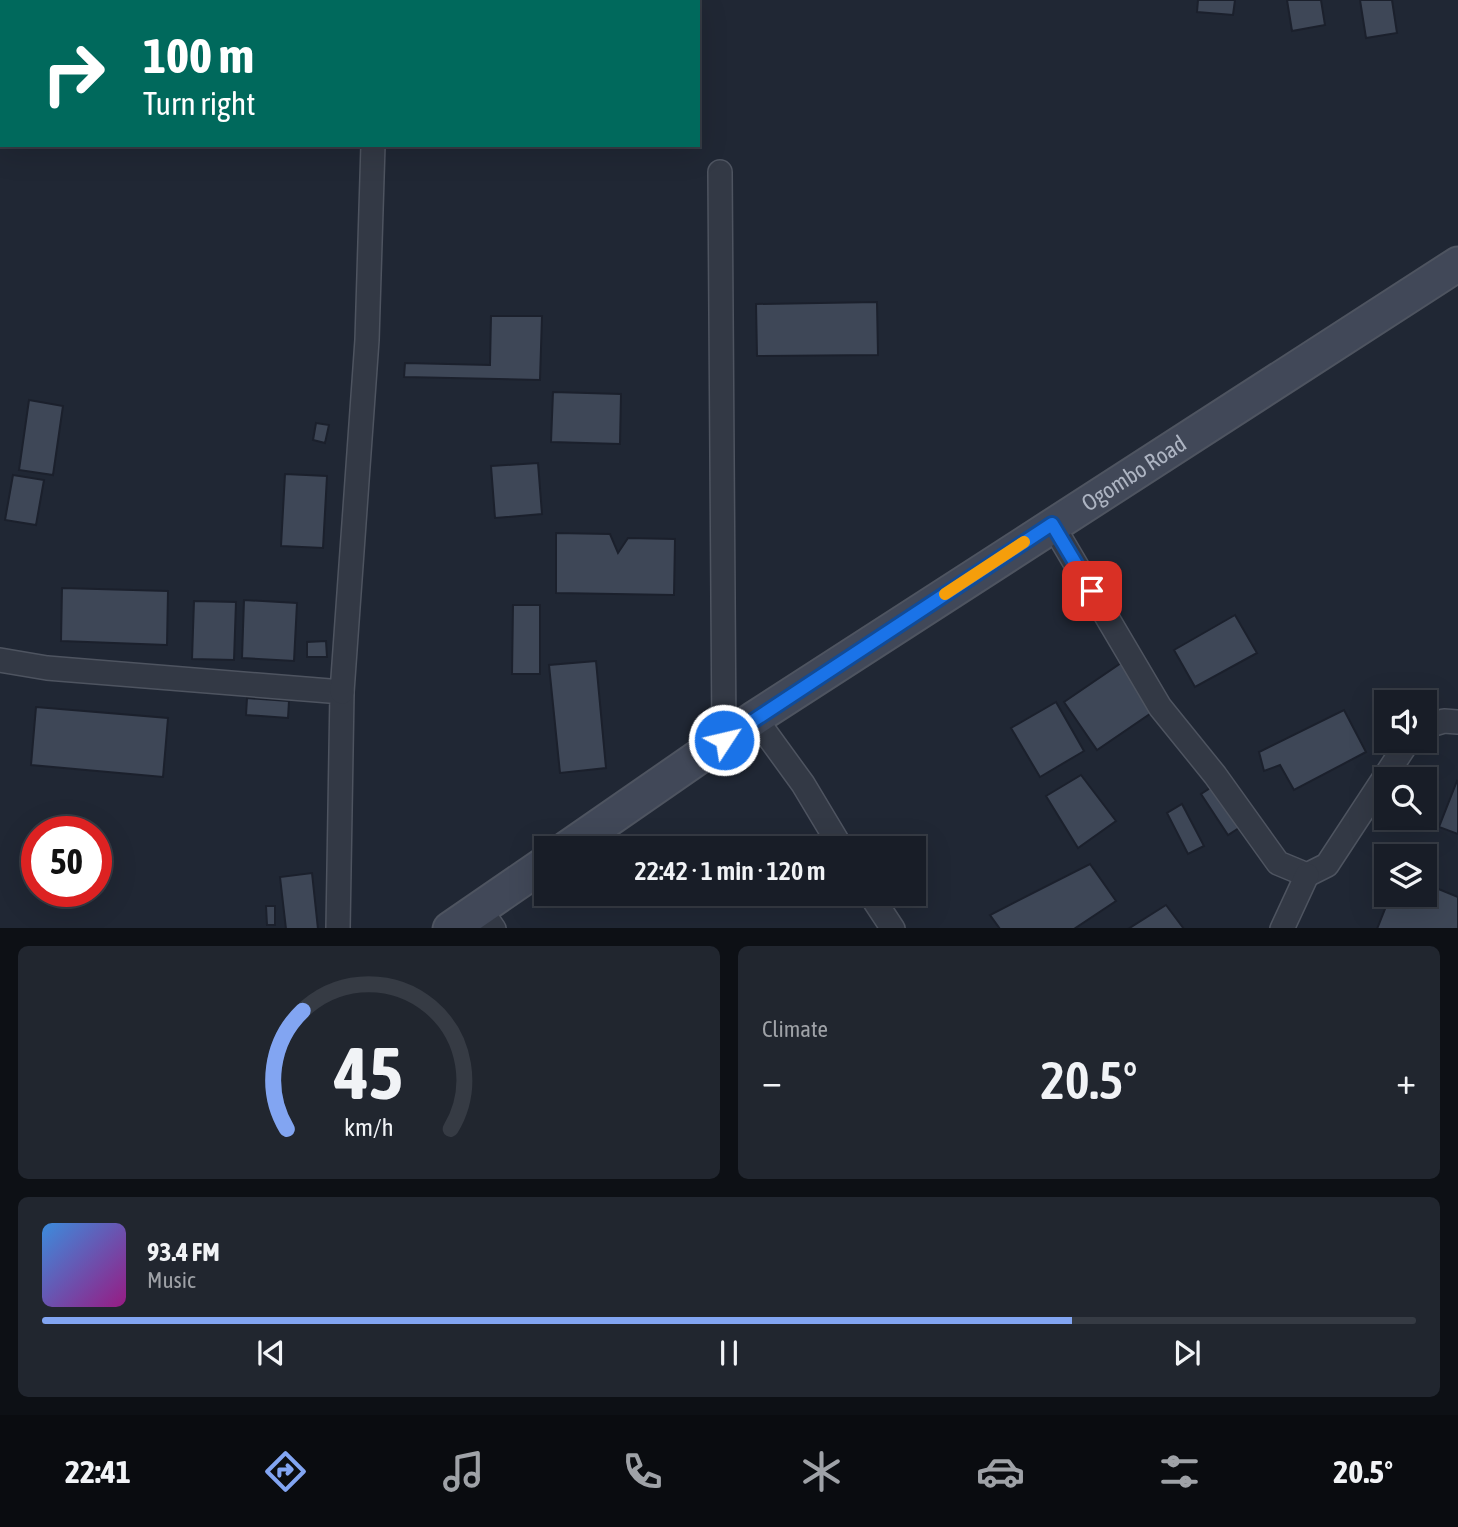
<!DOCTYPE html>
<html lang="en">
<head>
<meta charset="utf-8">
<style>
  body { margin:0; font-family:"Asap Condensed",sans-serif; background:#21262f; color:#f1f3f6; height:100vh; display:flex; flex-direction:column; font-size:26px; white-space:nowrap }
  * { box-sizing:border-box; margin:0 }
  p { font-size:23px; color:#9fa2a7 }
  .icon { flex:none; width:38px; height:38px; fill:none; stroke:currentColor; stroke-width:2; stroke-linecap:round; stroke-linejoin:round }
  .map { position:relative; height:928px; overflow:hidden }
  .panel { display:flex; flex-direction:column; gap:18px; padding:18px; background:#0d1015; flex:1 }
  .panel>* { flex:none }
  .top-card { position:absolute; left:0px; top:0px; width:700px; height:147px; box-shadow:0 7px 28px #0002,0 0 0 2px #363b44; background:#00695c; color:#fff; overflow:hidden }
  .tools { position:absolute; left:1374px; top:690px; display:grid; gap:14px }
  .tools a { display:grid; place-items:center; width:63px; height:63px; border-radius:0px; background:#181d27; box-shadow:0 7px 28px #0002,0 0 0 2px #363b44; font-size:35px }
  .speed { position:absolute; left:21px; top:816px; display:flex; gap:14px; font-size:35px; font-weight:700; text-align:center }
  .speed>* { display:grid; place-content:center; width:91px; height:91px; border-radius:50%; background:#181d27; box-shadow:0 7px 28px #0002,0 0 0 2px #363b44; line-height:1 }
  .speed .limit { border:10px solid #d22; background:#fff; color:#111 }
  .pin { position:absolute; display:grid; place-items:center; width:60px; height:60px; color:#fff; margin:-30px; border-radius:14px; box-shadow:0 4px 10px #0006 }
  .me { position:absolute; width:77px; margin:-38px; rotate:55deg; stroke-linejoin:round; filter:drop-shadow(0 0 5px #0008) }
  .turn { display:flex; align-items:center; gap:24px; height:147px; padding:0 28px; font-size:32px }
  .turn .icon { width:91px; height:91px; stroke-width:2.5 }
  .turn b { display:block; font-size:49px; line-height:60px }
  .big { font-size:52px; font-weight:600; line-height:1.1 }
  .panel .widget { flex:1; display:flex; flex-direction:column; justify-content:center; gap:10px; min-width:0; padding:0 24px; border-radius:10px; background:#21262f }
  .panel .dial { align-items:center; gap:0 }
  .dial svg { height:182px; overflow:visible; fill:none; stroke:#363b44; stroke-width:7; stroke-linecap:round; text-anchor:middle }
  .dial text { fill:#f1f3f6; stroke:none }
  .song { display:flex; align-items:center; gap:21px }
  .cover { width:84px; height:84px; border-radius:10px; background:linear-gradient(135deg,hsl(210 70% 55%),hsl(310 70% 35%)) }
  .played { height:7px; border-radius:4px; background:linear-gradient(90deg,#82a5f2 75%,#363b44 75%) }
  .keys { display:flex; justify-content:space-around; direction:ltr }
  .heat { display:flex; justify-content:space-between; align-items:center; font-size:38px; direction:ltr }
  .panel .tiles { flex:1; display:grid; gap:18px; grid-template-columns:1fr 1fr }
  .widget:last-child { grid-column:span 2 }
  .trip { position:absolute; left:534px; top:836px; width:392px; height:70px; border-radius:0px; background:#181d27; box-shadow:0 7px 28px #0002,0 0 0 2px #363b44; font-weight:600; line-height:70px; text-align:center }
  .tabs { display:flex; height:112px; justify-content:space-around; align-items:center; background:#0a0c10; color:#9fa2a7 }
  .tabs .icon { width:49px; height:49px }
  .tabs .on { color:#82a5f2 }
  .tabs b { font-size:32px; color:#f1f3f6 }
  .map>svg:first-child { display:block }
</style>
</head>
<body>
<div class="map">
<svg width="1458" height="929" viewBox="0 0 1458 929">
  <rect width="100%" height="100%" fill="#202734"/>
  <g fill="#3e4757" stroke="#1b202c" stroke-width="2">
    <polygon points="1198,0 1235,0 1233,15 1197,12"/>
    <polygon points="1287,0 1321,0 1325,25 1292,31"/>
    <polygon points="1360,0 1392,0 1397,33 1366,38"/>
    <polygon points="877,302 878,355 757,356 756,304"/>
    <polygon points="491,316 542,316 540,380 404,377 405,363 490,365"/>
    <polygon points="553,392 621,394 620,444 551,442"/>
    <polygon points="29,400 63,406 53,475 19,470"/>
    <polygon points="316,423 329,425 325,443 313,440"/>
    <polygon points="538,463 542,514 495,518 491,466"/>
    <polygon points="285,474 327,476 323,548 281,546"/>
    <polygon points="13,475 44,480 36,525 5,520"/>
    <polygon points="556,533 610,534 618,553 628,538 675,539 674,595 556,593"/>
    <polygon points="62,588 168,591 167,645 61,641"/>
    <polygon points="244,600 297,603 294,661 242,658"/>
    <polygon points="194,601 236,602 234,660 192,659"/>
    <polygon points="513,605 540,605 540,674 512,674"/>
    <polygon points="1235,615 1257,653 1195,687 1174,650"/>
    <polygon points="326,641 327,657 307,657 307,642"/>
    <polygon points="1127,659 1160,707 1097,750 1064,702"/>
    <polygon points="596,661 606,768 560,773 549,665"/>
    <polygon points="247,698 289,701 288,718 246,715"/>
    <polygon points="1056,702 1084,751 1040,777 1011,728"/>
    <polygon points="36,707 168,718 163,777 31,765"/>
    <polygon points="1344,710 1366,752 1294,790 1280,765 1264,771 1259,752"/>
    <polygon points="1081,775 1116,821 1078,848 1046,796"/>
    <polygon points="1457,781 1458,782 1458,834 1439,827"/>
    <polygon points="1215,785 1242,826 1228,835 1201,794"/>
    <polygon points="1182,804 1204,846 1188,854 1167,813"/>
    <polygon points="1090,864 1116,901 1074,929 1000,929 990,915"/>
    <polygon points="312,873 318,929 286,929 280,877"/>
    <polygon points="1424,883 1458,897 1458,929 1377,929 1391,894 1424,894"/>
    <polygon points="1166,905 1184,929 1128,929"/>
    <polygon points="266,906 275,906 275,925 267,925"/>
  </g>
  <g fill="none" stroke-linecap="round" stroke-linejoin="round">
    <g stroke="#4e5460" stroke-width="26">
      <g id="street">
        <polyline points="382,0 382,2"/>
        <polyline points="720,172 724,739"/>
        <polyline points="1052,524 1160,707 1215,775 1278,863 1307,875 1327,865 1409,740"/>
        <polyline points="0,660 47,668 342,692 338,929"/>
        <polyline points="342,692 367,340 373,145"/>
        <polyline points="755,718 803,784 842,849"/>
        <polyline points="1424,727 1444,721 1458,722"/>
        <polyline points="870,894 893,929"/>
        <polyline points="481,910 494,929"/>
        <polyline points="1282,929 1307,875"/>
      </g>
    </g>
    <g stroke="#4e5460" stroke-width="37">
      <g id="secondary">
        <path id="s1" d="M566,849L755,718L1458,264"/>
        <polyline points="450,929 546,863"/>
      </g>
    </g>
    <use href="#street" stroke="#333945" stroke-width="23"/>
    <use href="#secondary" stroke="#414858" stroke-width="33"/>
  </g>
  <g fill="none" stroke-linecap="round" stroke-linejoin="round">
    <g stroke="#114b97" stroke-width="18">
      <polyline id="route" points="724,740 1052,524 1092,591"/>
    </g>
    <use href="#route" stroke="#1a73e8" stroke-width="12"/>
    <polyline stroke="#f59e0b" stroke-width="12" points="945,594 1024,542"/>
  </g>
  <g text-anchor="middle" stroke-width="7" stroke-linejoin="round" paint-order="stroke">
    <g font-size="23" fill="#adb4c2" stroke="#191e29">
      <text dy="8" stroke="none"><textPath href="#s1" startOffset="681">Ogombo Road</textPath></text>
    </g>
  </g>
</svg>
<div class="tools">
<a><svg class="icon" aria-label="sound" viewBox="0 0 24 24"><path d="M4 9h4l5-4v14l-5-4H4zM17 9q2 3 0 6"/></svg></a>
<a><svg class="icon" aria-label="search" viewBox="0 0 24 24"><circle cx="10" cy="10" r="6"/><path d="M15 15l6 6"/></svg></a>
<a><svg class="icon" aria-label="layers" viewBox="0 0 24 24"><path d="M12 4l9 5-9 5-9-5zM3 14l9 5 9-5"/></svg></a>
</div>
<div class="speed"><div class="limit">50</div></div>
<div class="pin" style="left:1092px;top:591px;background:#d93025"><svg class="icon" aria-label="arrive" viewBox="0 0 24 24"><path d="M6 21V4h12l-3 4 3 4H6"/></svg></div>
<svg class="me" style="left:724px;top:740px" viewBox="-20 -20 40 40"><circle r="17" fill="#1a73e8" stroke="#fff" stroke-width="3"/><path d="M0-11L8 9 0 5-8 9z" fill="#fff"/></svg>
<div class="trip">22:42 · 1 min · 120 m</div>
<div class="top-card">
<div class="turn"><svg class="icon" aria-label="right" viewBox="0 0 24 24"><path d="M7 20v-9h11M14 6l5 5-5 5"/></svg><div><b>100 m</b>Turn right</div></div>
</div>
</div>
<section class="panel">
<div class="tiles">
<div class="widget dial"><svg viewBox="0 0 100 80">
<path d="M14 69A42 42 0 1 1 86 69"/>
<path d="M14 69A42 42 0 0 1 21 17" stroke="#82a5f2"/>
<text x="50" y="56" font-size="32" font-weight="700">45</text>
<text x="50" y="72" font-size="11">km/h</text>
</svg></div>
<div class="widget"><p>Climate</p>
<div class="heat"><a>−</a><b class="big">20.5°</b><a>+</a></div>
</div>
<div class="widget">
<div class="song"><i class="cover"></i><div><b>93.4 FM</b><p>Music</p></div></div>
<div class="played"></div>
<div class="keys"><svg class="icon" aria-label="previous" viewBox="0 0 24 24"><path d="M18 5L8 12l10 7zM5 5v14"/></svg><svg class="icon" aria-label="pause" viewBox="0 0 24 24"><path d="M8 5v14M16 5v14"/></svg><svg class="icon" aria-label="next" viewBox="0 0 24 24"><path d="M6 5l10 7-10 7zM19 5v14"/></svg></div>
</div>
</div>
</section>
<nav class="tabs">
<b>22:41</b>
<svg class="icon on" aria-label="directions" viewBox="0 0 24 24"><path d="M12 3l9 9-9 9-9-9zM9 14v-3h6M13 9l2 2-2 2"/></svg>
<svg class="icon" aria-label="music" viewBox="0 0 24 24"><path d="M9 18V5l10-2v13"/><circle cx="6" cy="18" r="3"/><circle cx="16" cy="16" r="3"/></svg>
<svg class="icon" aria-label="phone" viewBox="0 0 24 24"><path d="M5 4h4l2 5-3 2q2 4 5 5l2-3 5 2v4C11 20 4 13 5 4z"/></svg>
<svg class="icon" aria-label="climate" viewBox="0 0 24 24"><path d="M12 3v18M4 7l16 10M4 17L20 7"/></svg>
<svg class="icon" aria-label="car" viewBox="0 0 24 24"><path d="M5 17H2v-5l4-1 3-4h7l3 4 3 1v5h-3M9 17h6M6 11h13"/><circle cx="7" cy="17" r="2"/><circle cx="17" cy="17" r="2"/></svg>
<svg class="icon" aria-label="filters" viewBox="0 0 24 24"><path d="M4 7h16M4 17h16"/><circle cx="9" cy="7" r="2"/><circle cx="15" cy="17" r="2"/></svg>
<b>20.5°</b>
</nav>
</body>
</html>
